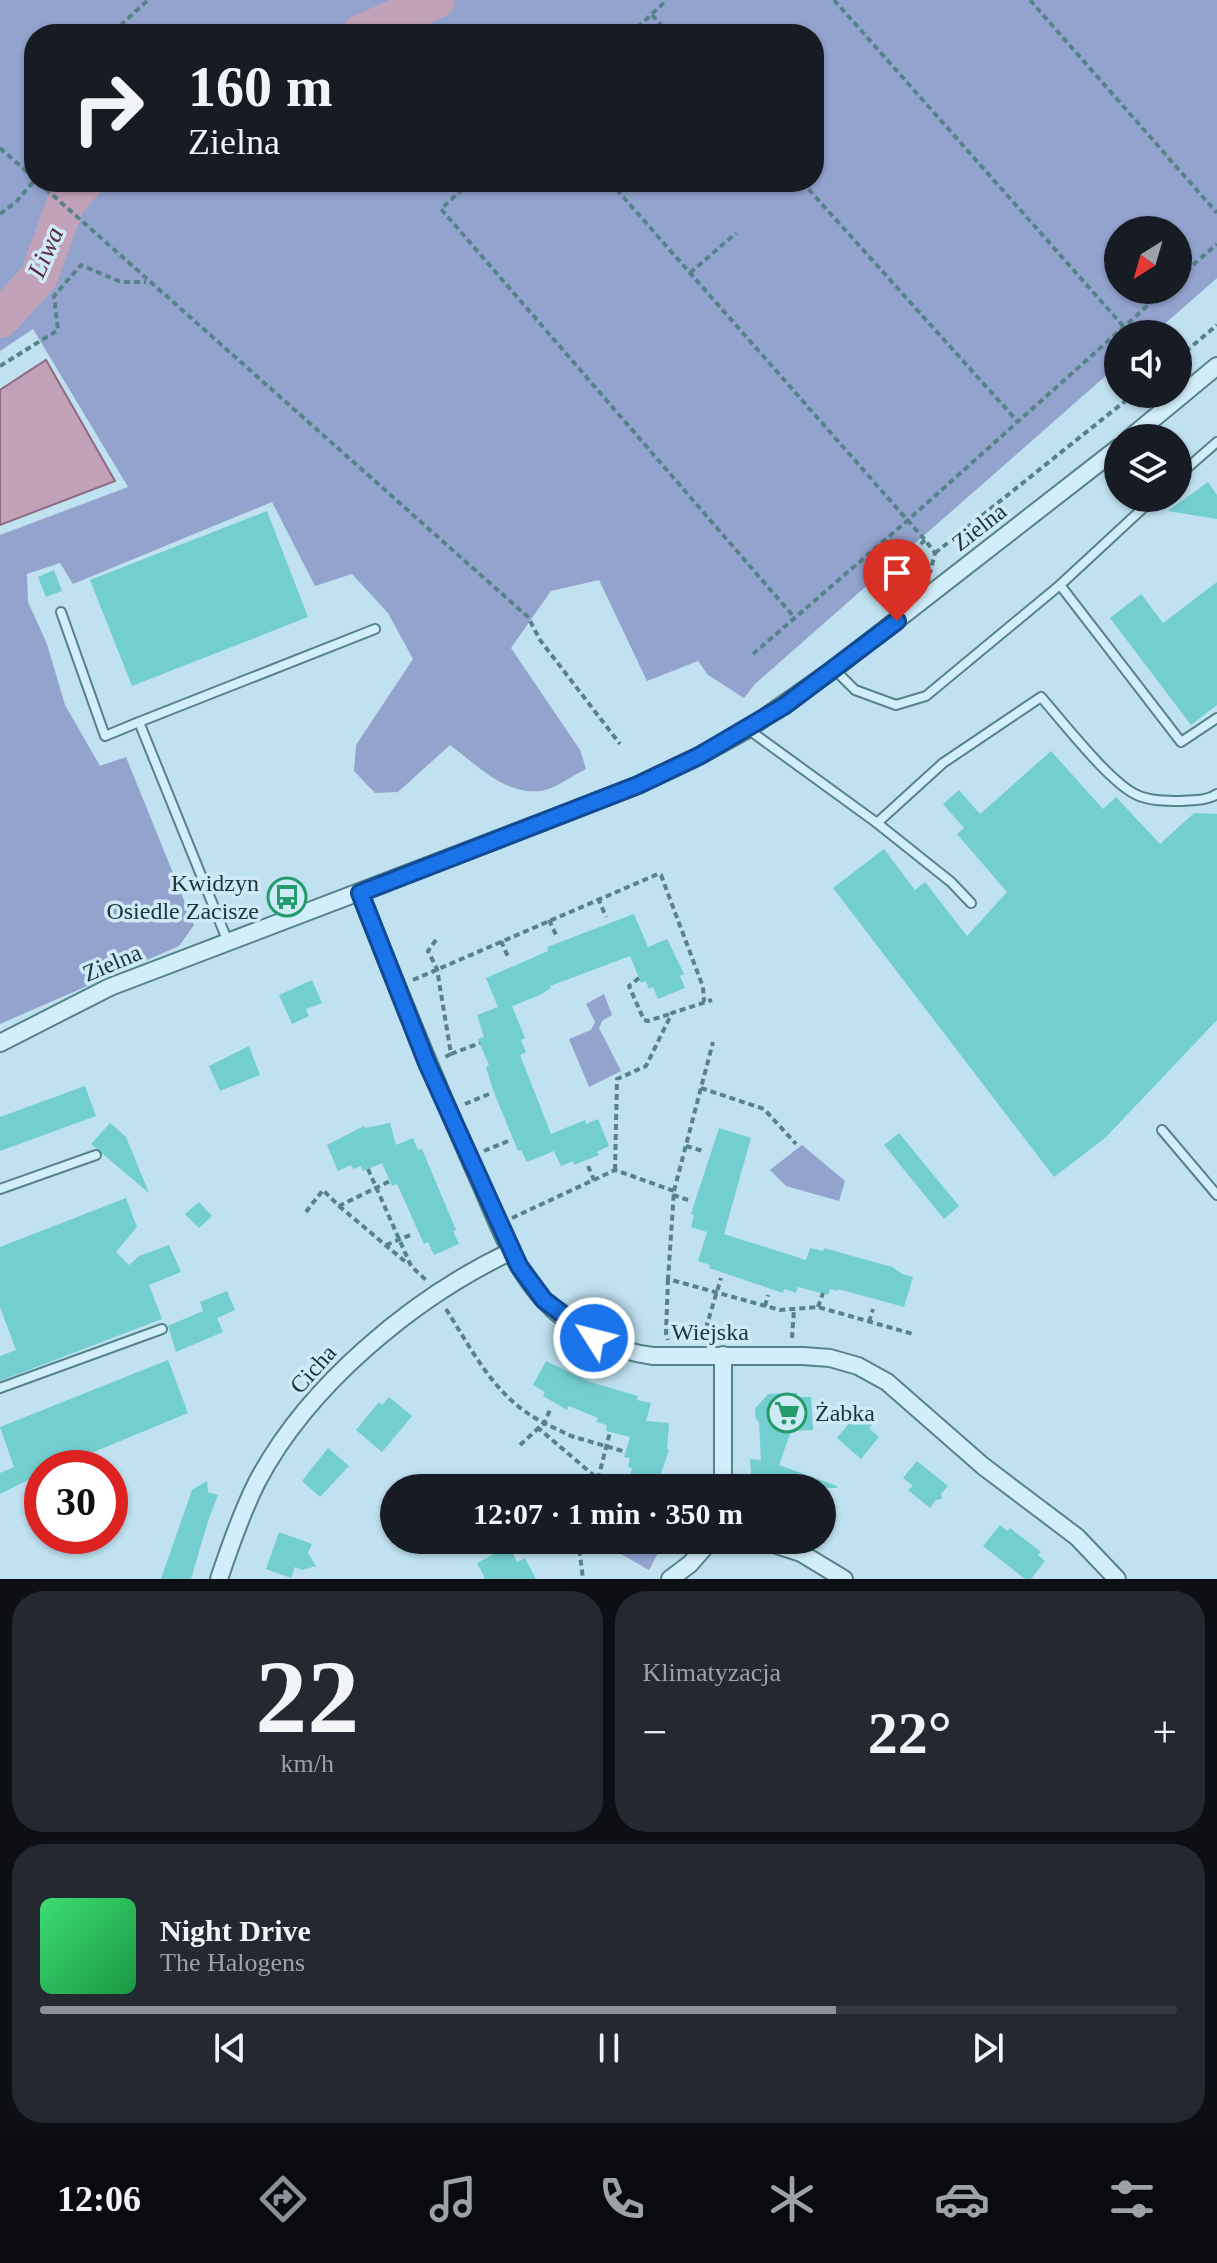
<!DOCTYPE html>
<html lang="pl">
<head>
<meta charset="utf-8">
<style>
  body { margin:0; font-family:"Times New Roman",serif; background:#242831; color:#f1f3f6; height:100vh; display:flex; flex-direction:column; font-size:30px; white-space:nowrap }
  * { box-sizing:border-box; margin:0 }
  p { font-size:26px; color:#9ea1a6 }
  .icon { flex:none; width:44px; height:44px; fill:none; stroke:currentColor; stroke-width:2; stroke-linecap:round; stroke-linejoin:round }
  .map { position:relative; height:1579px; overflow:hidden }
  .details { display:flex; flex-direction:column; gap:12px; padding:12px; background:#0d0f14; flex:1 }
  .details>* { flex:none }
  .guide { position:absolute; left:24px; top:24px; width:800px; height:168px; border-radius:32px; box-shadow:0 2px 6px #0004; background:#171b24; color:#f1f3f6; overflow:hidden }
  .needle { width:52px; rotate:217deg }
  .fabs { position:absolute; left:1104px; top:216px; display:grid; gap:16px }
  .fabs a { display:grid; place-items:center; width:88px; height:88px; border-radius:50%; background:#171b24; box-shadow:0 2px 6px #0004; font-size:40px }
  .speed { position:absolute; left:24px; top:1450px; display:flex; gap:16px; font-size:40px; font-weight:700; text-align:center }
  .speed>* { display:grid; place-content:center; width:104px; height:104px; border-radius:50%; background:#171b24; box-shadow:0 2px 6px #0004; line-height:1 }
  .speed .limit { border:12px solid #d22; background:#fff; color:#111 }
  .pin { position:absolute; display:grid; place-items:center; width:68px; height:68px; color:#fff; margin:-82px -34px; border-radius:50% 50% 50% 0; rotate:-45deg; box-shadow:0 0 8px #0007 }
  .pin .icon { rotate:45deg }
  .me { position:absolute; width:88px; margin:-44px; rotate:306deg; stroke-linejoin:round; filter:drop-shadow(0 0 6px #0008) }
  .turn { display:flex; align-items:center; gap:28px; height:168px; padding:0 32px; font-size:36px }
  .turn .icon { width:104px; height:104px; stroke-width:2.5 }
  .turn b { display:block; font-size:56px; line-height:68px }
  .big { font-size:60px; font-weight:600; line-height:1.1 }
  .details .tile { flex:1; display:flex; flex-direction:column; justify-content:center; gap:12px; min-width:0; padding:0 28px; border-radius:32px; background:#242831 }
  .details .dial { align-items:center; gap:0 }
  .dial b { font-size:104px; line-height:1 }
  .song { display:flex; align-items:center; gap:24px }
  .cover { width:96px; height:96px; border-radius:12px; background:linear-gradient(135deg,hsl(140 70% 55%),hsl(140 70% 35%)) }
  .played { height:8px; border-radius:4px; background:linear-gradient(90deg,#8c9099 70%,#363941 70%) }
  .keys { display:flex; justify-content:space-around; direction:ltr }
  .heat { display:flex; justify-content:space-between; align-items:center; font-size:44px; direction:ltr }
  .details .tiles { flex:1; display:grid; gap:12px; grid-template-columns:1fr 1fr }
  .tile:last-child { grid-column:span 2 }
  .trip { position:absolute; left:380px; top:1474px; width:456px; height:80px; border-radius:40px; background:#171b24; box-shadow:0 2px 6px #0004; font-weight:600; line-height:80px; text-align:center }
  .dock { display:flex; height:128px; justify-content:space-around; align-items:center; background:#090b0e; color:#9ea1a6 }
  .dock .icon { width:56px; height:56px }
  .dock .active { color:#8c9099 }
  .dock b { font-size:36px; color:#f1f3f6 }
  .map>svg:first-child { display:block }
</style>
</head>
<body>
<div class="map">
<svg width="1217" height="1579" viewBox="0 0 1217 1579">
  <rect width="100%" height="100%" fill="#bfe1f0"/>
  <g fill="#92a3ce" fill-rule="evenodd">
    <path d="M0,0H1217V278L1153,334H1118V365L755,684L744,698L708,675L698,661L647,681L599,580L551,591L511,648L580,750L586,769C573,775 554,790 540,791C504,795 476,764 450,745L398,792L375,793L354,771L356,745L413,659L388,613L352,574L315,586L272,502L73,584L60,563L27,574L28,602L47,644L65,705L100,766L126,757L194,925L179,946L0,1024V535L128,487L33,329L0,351ZM814,34V182H34V34ZM1178,230V290H1118V230Z"/>
    <polygon points="604,994 612,1015 602,1021 599,1028 621,1071 589,1087 569,1039 591,1030 595,1022 586,1004"/>
    <polygon points="802,1145 845,1181 839,1201 786,1186 770,1170"/>
    <polygon points="596,1540 665,1540 649,1570"/>
  </g>
  <polygon fill="#c1a2b8" stroke="#906982" stroke-width="2" points="46,360 115,481 0,525 0,390"/>
  <g fill="none" stroke-linecap="round" stroke-linejoin="round">
    <g stroke="#c1a2b8" stroke-width="38">
      <polyline points="360,34 436,0"/>
      <polyline points="0,319 39,277 66,202 84,182"/>
    </g>
  </g>
  <g fill="#73ced0">
    <polygon points="1208,482 1217,495 1217,519 1168,511"/>
    <polygon points="267,511 308,617 132,686 90,580"/>
    <polygon points="54,570 62,591 46,597 38,577"/>
    <polygon points="1217,582 1217,705 1191,725 1110,618 1141,594 1163,623"/>
    <polygon points="1051,751 1103,809 1116,797 1160,844 1194,813 1217,814 1217,1020 1105,1138 1054,1177 833,888 884,849 915,890 925,882 967,936 1007,892 957,834 964,828 943,804 959,790 980,814"/>
    <polygon points="634,914 648,947 667,939 684,974 680,976 685,988 658,999 653,987 649,989 646,981 641,983 630,956 550,986 551,988 540,995 512,1006 525,1038 521,1040 526,1052 520,1055 551,1134 585,1120 586,1124 598,1119 609,1146 597,1152 599,1155 574,1165 573,1161 561,1166 554,1151 527,1162 521,1150 518,1151 493,1090 486,1067 489,1065 478,1039 484,1037 477,1015 498,1007 486,978 548,951 547,947"/>
    <polygon points="312,980 322,1003 306,1009 309,1016 292,1024 279,995"/>
    <polygon points="249,1046 260,1075 220,1091 209,1066"/>
    <polygon points="85,1086 96,1116 0,1151 0,1117"/>
    <polygon points="110,1123 126,1137 149,1193 91,1144"/>
    <polygon points="390,1123 396,1145 413,1138 418,1150 422,1149 456,1230 453,1231 459,1244 434,1255 428,1242 424,1244 397,1184 392,1186 382,1163 363,1171 361,1166 353,1169 351,1165 338,1171 327,1145 364,1126 365,1128"/>
    <polygon points="719,1128 751,1138 724,1234 806,1260 810,1248 823,1251 824,1248 892,1267 902,1274 913,1277 904,1307 838,1289 838,1291 830,1289 828,1295 798,1287 796,1293 784,1289 783,1293 709,1268 710,1265 698,1261 707,1232 691,1227 694,1215 691,1214"/>
    <polygon points="899,1133 959,1206 944,1219 884,1145"/>
    <polygon points="126,1198 137,1227 116,1252 129,1265 139,1256 169,1245 181,1272 149,1285 162,1319 0,1381 0,1356 16,1350 0,1307 0,1247"/>
    <polygon points="199,1202 212,1216 199,1228 185,1214"/>
    <polygon points="227,1291 235,1310 217,1318 223,1332 176,1352 168,1326 203,1311 200,1302"/>
    <polygon points="168,1360 188,1413 55,1468 42,1468 42,1473 0,1494 0,1473 14,1467 0,1427"/>
    <polygon points="546,1361 590,1382 638,1396 637,1400 651,1403 646,1421 669,1423 667,1449 669,1450 656,1488 628,1482 632,1468 628,1467 630,1458 624,1457 630,1437 606,1431 607,1425 596,1422 598,1418 569,1406 567,1410 543,1396 545,1392 533,1385"/>
    <polygon points="797,1393 797,1397 811,1397 813,1430 791,1431 779,1465 837,1486 837,1488 752,1488 750,1459 761,1460 759,1422 756,1419 755,1409 768,1394"/>
    <polygon points="389,1397 412,1416 382,1452 356,1430 379,1402 382,1405"/>
    <polygon points="858,1412 873,1424 869,1428 879,1437 861,1459 837,1438"/>
    <polygon points="328,1448 349,1466 320,1497 302,1481"/>
    <polygon points="917,1461 948,1486 941,1494 942,1499 936,1500 930,1508 908,1490 913,1486 903,1478"/>
    <polygon points="207,1481 208,1492 218,1495 208,1521 191,1579 161,1579 192,1490"/>
    <polygon points="1000,1525 1007,1531 1010,1528 1041,1552 1038,1555 1045,1561 1031,1579 1025,1579 983,1546"/>
    <polygon points="279,1532 312,1544 308,1553 316,1566 302,1570 295,1567 291,1578 266,1569"/>
    <polygon points="509,1546 517,1562 525,1558 536,1579 483,1579 485,1578 477,1563"/>
  </g>
  <g fill="none" stroke-linecap="round" stroke-linejoin="round">
    <g stroke="#568389" stroke-width="12">
      <g id="lane">
        <polyline points="1178,476 1217,442"/>
        <polyline points="1060,585 1154,498"/>
        <polyline points="61,612 105,736 139,722"/>
        <polyline points="834,669 855,690 896,705 926,696 1060,585 1181,742 1217,718"/>
        <path d="M749,730L877,823L943,763L1041,697C1063,722 1110,783 1137,795C1150,801 1167,801 1181,801C1193,800 1207,801 1217,794"/>
        <polyline points="877,823 951,882 971,903"/>
        <polyline points="228,942 139,722 375,629"/>
        <polyline points="1162,1130 1217,1195"/>
        <polyline points="0,1189 96,1155"/>
        <polyline points="0,1388 162,1329"/>
      </g>
    </g>
    <g stroke="#568389" stroke-width="20">
      <g id="street">
        <polyline points="1130,438 1217,366"/>
        <path d="M360,893C396,985 434,1078 474,1169C494,1212 510,1262 542,1298C570,1329 612,1351 653,1356H803L830,1358L858,1366L887,1382L983,1466L1077,1537L1117,1579"/>
        <polyline points="0,1043 110,987 561,815 638,785 699,756 748,729 834,669 1118,448"/>
        <polyline points="723,1488 723,1355"/>
        <polyline points="761,1540 801,1553 844,1579"/>
        <path d="M219,1579C230,1546 241,1514 257,1482C308,1385 414,1297 512,1251"/>
        <polyline points="670,1579 690,1564 711,1540"/>
      </g>
    </g>
    <g stroke="#568389" stroke-width="4" stroke-dasharray="6 4" stroke-linecap="butt">
      <polyline points="834,0 1124,327"/>
      <polyline points="1030,0 1217,213"/>
      <polyline points="652,15 669,34"/>
      <polyline points="115,34 123,23 148,0"/>
      <polyline points="630,34 667,0"/>
      <polyline points="0,148 34,178"/>
      <polyline points="38,182 528,617 540,640 620,744"/>
      <polyline points="470,182 441,209 794,617"/>
      <polyline points="610,182 925,540 935,553 930,573"/>
      <polyline points="802,182 1018,422"/>
      <polyline points="0,214 16,202 34,181"/>
      <polyline points="690,273 736,233"/>
      <polyline points="1178,278 1217,244"/>
      <polyline points="1178,358 1217,325"/>
      <polyline points="0,366 58,330 54,296 81,265 121,282 146,282"/>
      <polyline points="925,540 909,555 926,575"/>
      <polyline points="935,553 1134,394"/>
      <polyline points="753,654 908,520 1165,290"/>
      <polyline points="598,898 606,917"/>
      <polyline points="549,920 557,937"/>
      <polyline points="436,940 428,951 437,969 451,1054 443,1058"/>
      <polyline points="501,941 509,959"/>
      <polyline points="639,978 629,986 644,1020 648,1021 670,1014"/>
      <polyline points="413,980 658,874 661,875 703,987 704,1002"/>
      <polyline points="451,1054 480,1043"/>
      <polyline points="701,1088 764,1109 796,1144"/>
      <polyline points="465,1104 489,1094"/>
      <polyline points="686,1146 703,1151"/>
      <polyline points="484,1151 508,1141"/>
      <polyline points="588,1166 594,1180"/>
      <polyline points="368,1169 411,1266 427,1281"/>
      <polyline points="615,1170 617,1079 646,1066 672,1013 712,1000"/>
      <polyline points="674,1191 713,1042"/>
      <polyline points="673,1195 688,1200"/>
      <polyline points="339,1206 408,1264"/>
      <polyline points="306,1212 323,1190 339,1206 390,1181"/>
      <polyline points="512,1218 615,1170 674,1191 668,1279 780,1310 818,1307 913,1334"/>
      <polyline points="386,1245 413,1234"/>
      <polyline points="668,1279 666,1333 668,1340"/>
      <polyline points="765,1306 768,1295"/>
      <polyline points="818,1307 823,1293"/>
      <path d="M446,1309C474,1353 495,1398 544,1423L551,1408"/>
      <polyline points="869,1322 873,1309"/>
      <polyline points="703,1338 721,1278"/>
      <polyline points="792,1338 794,1309"/>
      <polyline points="537,1427 598,1479 595,1488"/>
      <polyline points="520,1445 544,1423 571,1436 626,1452"/>
      <polyline points="598,1479 610,1432"/>
      <polyline points="583,1540 580,1555 583,1579"/>
    </g>
    <use href="#lane" stroke="#d2eefa" stroke-width="8"/>
    <use href="#street" stroke="#d2eefa" stroke-width="16"/>
  </g>
  <g fill="none" stroke-linecap="round" stroke-linejoin="round">
    <g stroke="#114b97" stroke-width="20">
      <polyline id="route" points="594,1338 544,1300 519,1266 427,1063 360,893 638,785 699,756 784,706 897,621"/>
    </g>
    <use href="#route" stroke="#1a73e8" stroke-width="14"/>
  </g>
  <defs>
    <g id="bus-ring" transform="scale(2)"><circle r="9.5" fill="#cfeaf7" stroke="#239b6b" stroke-width="1.5"/><path d="M-5-6H5V4H4V6H2V4H-2V6H-4V4H-5ZM-3.5-4V0h7V-4ZM-3.5 1.2v1.5H-2V1.2ZM2 1.2v1.5H3.5V1.2Z" fill="#239b6b"/></g>
    <g id="supermarket-ring" transform="scale(2)"><circle r="9.5" fill="#cfeaf7" stroke="#239b6b" stroke-width="1.5"/><path d="M-6-5.5h2.5l.6 2H6L4.5 2H-2.5L-4.4-4H-6ZM-1.5 3.2a1.3 1.3 0 1 0 .1 0ZM3 3.2a1.3 1.3 0 1 0 .1 0Z" fill="#239b6b"/></g>
  </defs>
  <g fill-rule="evenodd">
    <use href="#bus-ring" x="287" y="897"/>
    <use href="#supermarket-ring" x="787" y="1413"/>
  </g>
  <g text-anchor="middle" stroke-width="7" stroke-linejoin="round" paint-order="stroke">
    <g font-size="24" fill="#1c3638" stroke="#cfeaf7">
      <text transform="translate(979 527) rotate(-38)" y="8">Zielna</text>
      <text transform="translate(112 963) rotate(-23)" y="8">Zielna</text>
      <text x="710" y="1340">Wiejska</text>
      <text transform="translate(313 1369) rotate(-48)" y="8">Cicha</text>
    </g>
    <g font-size="24" fill="#1c3638" stroke="#cfeaf7" text-anchor="end">
      <text x="259" y="891">Kwidzyn<tspan x="259" dy="28">Osiedle Zacisze</tspan></text>
      <text x="815" y="1421" text-anchor="start">Żabka</text>
    </g>
    <g font-size="26" font-style="italic" fill="#592a40" stroke="#cfeaf7">
      <text transform="translate(45 252) rotate(-66)" y="9">Liwa</text>
    </g>
  </g>
</svg>
<div class="fabs">
<a><svg class="needle" viewBox="-14 -14 28 28"><path d="M0-13l5 13h-10z" fill="#e53935"/><path d="M0 13l5-13h-10z" fill="#9ea1a6"/></svg></a>
<a><svg class="icon" aria-label="sound" viewBox="0 0 24 24"><path d="M4 9h4l5-4v14l-5-4H4zM17 9q2 3 0 6"/></svg></a>
<a><svg class="icon" aria-label="layers" viewBox="0 0 24 24"><path d="M12 4l9 5-9 5-9-5zM3 14l9 5 9-5"/></svg></a>
</div>
<div class="speed"><div class="limit">30</div></div>
<div class="pin" style="left:897px;top:621px;background:#d93025"><svg class="icon" aria-label="arrive" viewBox="0 0 24 24"><path d="M6 21V4h12l-3 4 3 4H6"/></svg></div>
<svg class="me" style="left:594px;top:1338px" viewBox="-20 -20 40 40"><circle r="17" fill="#1a73e8" stroke="#fff" stroke-width="3"/><path d="M0-11L8 9 0 5-8 9z" fill="#fff"/></svg>
<div class="trip">12:07 · 1 min · 350 m</div>
<div class="guide">
<div class="turn"><svg class="icon" aria-label="right" viewBox="0 0 24 24"><path d="M7 20v-9h11M14 6l5 5-5 5"/></svg><div><b>160 m</b>Zielna</div></div>
</div>
</div>
<section class="details">
<div class="tiles">
<div class="tile dial"><b>22</b><p>km/h</p></div>
<div class="tile"><p>Klimatyzacja</p>
<div class="heat"><a>−</a><b class="big">22°</b><a>+</a></div>
</div>
<div class="tile">
<div class="song"><i class="cover"></i><div><b>Night Drive</b><p>The Halogens</p></div></div>
<div class="played"></div>
<div class="keys"><svg class="icon" aria-label="previous" viewBox="0 0 24 24"><path d="M18 5L8 12l10 7zM5 5v14"/></svg><svg class="icon" aria-label="pause" viewBox="0 0 24 24"><path d="M8 5v14M16 5v14"/></svg><svg class="icon" aria-label="next" viewBox="0 0 24 24"><path d="M6 5l10 7-10 7zM19 5v14"/></svg></div>
</div>
</div>
</section>
<nav class="dock">
<b>12:06</b>
<svg class="icon active" aria-label="directions" viewBox="0 0 24 24"><path d="M12 3l9 9-9 9-9-9zM9 14v-3h6M13 9l2 2-2 2"/></svg>
<svg class="icon" aria-label="music" viewBox="0 0 24 24"><path d="M9 18V5l10-2v13"/><circle cx="6" cy="18" r="3"/><circle cx="16" cy="16" r="3"/></svg>
<svg class="icon" aria-label="phone" viewBox="0 0 24 24"><path d="M5 4h4l2 5-3 2q2 4 5 5l2-3 5 2v4C11 20 4 13 5 4z"/></svg>
<svg class="icon" aria-label="climate" viewBox="0 0 24 24"><path d="M12 3v18M4 7l16 10M4 17L20 7"/></svg>
<svg class="icon" aria-label="car" viewBox="0 0 24 24"><path d="M5 17H2v-5l4-1 3-4h7l3 4 3 1v5h-3M9 17h6M6 11h13"/><circle cx="7" cy="17" r="2"/><circle cx="17" cy="17" r="2"/></svg>
<svg class="icon" aria-label="filters" viewBox="0 0 24 24"><path d="M4 7h16M4 17h16"/><circle cx="9" cy="7" r="2"/><circle cx="15" cy="17" r="2"/></svg>
</nav>
</body>
</html>
